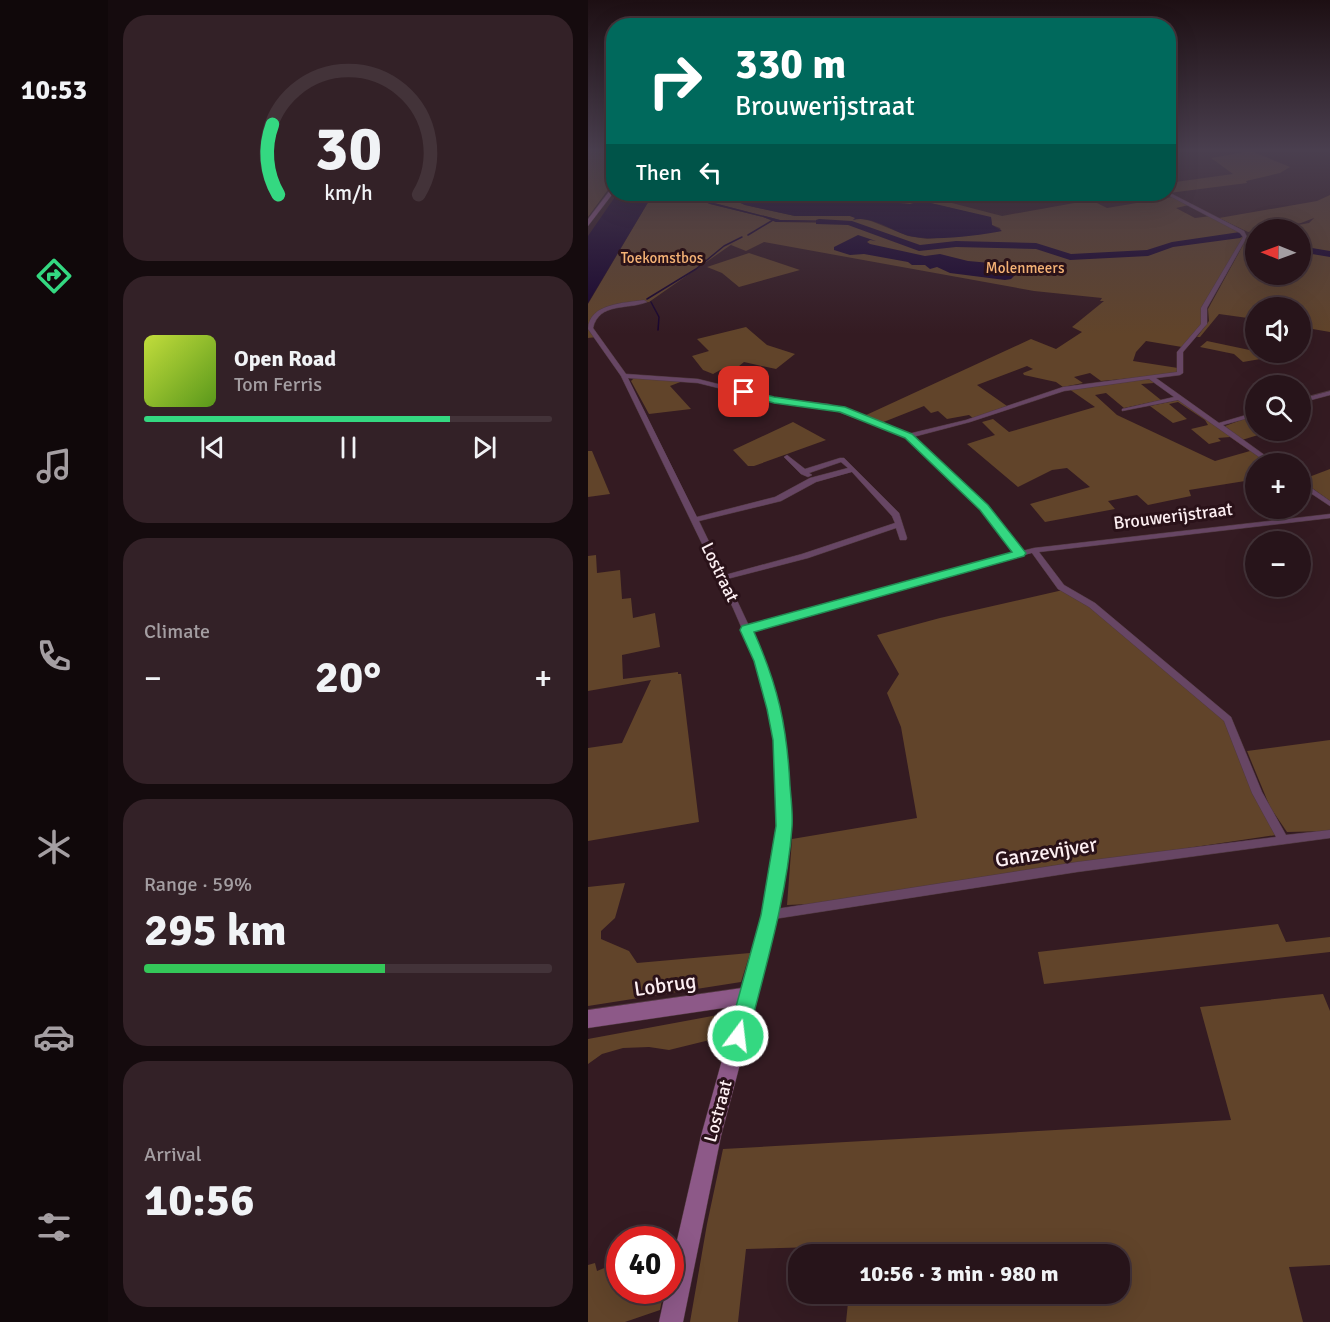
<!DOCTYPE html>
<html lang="en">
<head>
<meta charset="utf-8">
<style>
  body { margin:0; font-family:Signika,sans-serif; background:#332127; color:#f1f3f6; height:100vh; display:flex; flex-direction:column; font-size:22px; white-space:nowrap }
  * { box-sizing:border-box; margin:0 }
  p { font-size:20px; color:#a49ea2 }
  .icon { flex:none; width:33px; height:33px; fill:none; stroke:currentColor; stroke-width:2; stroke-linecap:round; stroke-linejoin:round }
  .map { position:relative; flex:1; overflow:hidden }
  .details { display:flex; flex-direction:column; gap:15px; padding:15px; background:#150b0e; width:480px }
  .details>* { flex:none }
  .guide { position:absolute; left:18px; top:18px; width:570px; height:183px; border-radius:24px; box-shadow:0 6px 24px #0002,0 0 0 2px #433339; background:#00695c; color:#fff; overflow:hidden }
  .needle { width:39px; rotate:271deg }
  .fabs { position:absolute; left:657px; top:219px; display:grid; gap:12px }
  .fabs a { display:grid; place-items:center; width:66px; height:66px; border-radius:50%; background:#27141a; box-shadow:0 6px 24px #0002,0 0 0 2px #433339; font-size:30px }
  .speed { position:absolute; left:18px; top:1226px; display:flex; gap:12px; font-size:30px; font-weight:700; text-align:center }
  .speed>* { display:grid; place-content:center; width:78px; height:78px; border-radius:50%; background:#27141a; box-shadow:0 6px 24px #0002,0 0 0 2px #433339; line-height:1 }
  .speed .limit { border:9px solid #d22; background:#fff; color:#111 }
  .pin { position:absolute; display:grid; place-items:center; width:51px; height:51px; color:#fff; margin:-26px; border-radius:12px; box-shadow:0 3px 9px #0006 }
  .me { position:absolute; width:66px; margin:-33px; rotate:15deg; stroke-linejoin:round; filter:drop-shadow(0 0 4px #0008) }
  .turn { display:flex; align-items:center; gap:21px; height:126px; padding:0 30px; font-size:27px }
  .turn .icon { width:78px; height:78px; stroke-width:2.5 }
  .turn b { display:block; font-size:42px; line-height:51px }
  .then { display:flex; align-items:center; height:57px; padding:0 30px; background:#0003; gap:12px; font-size:22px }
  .big { font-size:45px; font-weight:700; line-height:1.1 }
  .details .tile { flex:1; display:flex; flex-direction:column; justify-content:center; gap:9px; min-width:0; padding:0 21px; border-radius:24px; background:#332127 }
  .details .dial { align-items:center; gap:0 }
  .dial svg { height:156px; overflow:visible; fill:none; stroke:#433339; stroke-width:7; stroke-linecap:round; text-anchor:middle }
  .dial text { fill:#f1f3f6; stroke:none }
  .song { display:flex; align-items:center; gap:18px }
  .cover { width:72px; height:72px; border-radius:9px; background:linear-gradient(135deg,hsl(70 70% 55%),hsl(90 70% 35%)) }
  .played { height:6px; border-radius:3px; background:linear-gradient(90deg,#34d881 75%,#433339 75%) }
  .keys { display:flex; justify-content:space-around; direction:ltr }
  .heat { display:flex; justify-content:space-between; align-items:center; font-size:33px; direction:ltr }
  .charge { height:9px; border-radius:4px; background:linear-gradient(90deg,#34c759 59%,#433339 0) }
  .trip { position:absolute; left:200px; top:1244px; width:342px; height:60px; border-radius:24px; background:#27141a; box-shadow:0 6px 24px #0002,0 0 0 2px #433339; font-weight:700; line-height:60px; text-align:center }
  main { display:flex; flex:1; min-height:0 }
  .dock { display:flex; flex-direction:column; width:108px; justify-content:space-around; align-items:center; background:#10080a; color:#a49ea2 }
  .dock .icon { width:42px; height:42px }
  .dock .current { color:#34d881 }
  .dock b { font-size:27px; color:#f1f3f6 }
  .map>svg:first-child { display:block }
</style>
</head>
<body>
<main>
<nav class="dock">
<b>10:53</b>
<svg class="icon current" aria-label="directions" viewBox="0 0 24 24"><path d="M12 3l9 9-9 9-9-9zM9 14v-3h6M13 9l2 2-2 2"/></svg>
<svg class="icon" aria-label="music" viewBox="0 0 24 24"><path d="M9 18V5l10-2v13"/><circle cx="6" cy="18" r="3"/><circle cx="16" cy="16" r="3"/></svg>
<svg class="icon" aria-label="phone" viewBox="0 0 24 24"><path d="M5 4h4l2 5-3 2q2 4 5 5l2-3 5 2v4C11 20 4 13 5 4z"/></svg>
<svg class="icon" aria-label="climate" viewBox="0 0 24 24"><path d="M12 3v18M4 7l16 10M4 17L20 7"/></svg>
<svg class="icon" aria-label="car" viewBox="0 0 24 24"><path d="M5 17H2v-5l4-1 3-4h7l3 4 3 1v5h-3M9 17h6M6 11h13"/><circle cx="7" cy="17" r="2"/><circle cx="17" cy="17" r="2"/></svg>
<svg class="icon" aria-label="filters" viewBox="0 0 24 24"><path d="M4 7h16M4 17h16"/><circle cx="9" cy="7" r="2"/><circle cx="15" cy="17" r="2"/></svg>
</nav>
<section class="details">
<div class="tile dial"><svg viewBox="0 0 100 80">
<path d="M14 69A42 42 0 1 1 86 69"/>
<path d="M14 69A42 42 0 0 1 11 33" stroke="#34d881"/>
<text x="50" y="56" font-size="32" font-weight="700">30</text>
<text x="50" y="72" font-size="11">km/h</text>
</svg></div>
<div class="tile">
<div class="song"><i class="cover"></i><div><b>Open Road</b><p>Tom Ferris</p></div></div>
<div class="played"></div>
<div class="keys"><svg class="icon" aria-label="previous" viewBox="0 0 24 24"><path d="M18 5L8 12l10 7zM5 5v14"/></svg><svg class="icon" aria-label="pause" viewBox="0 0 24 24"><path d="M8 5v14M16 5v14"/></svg><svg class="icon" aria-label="next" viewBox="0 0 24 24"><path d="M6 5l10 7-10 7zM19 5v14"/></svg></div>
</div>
<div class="tile"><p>Climate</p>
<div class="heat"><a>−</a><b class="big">20°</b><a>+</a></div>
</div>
<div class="tile"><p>Range · 59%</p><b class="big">295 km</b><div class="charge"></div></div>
<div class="tile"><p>Arrival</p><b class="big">10:56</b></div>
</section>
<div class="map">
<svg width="742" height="1322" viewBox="0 0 742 1322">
  <rect width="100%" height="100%" fill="#341b22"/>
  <g fill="#61442a">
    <polygon points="0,149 25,149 25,183 0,217"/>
    <polygon points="663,151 702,167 692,173 658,181 659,183 581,193 580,183 645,174 623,158"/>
    <polygon points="65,194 98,194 122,204 175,217 188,222 243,223 244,221 192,220 126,203 105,194 172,194 146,200 157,205 207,216 262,216 283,221 320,236 339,239 413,231 412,228 404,225 403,218 334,201 322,204 298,202 290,195 280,194 338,194 333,195 414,216 503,200 519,208 584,197 601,205 588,208 607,218 623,216 653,233 594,244 655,237 615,307 615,323 594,347 558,341 548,352 545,361 590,368 591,371 587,374 513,381 502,373 486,377 495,383 475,387 468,382 436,375 435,373 445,369 439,366 389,385 419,406 385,418 381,415 359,419 350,411 343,413 336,406 293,423 276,416 443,339 468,349 494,332 484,327 516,301 512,301 514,298 446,291 176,242 158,251 143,245 147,242 61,302 19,308 2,325 9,337 0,338 0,304"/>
    <polygon points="742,195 742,253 713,249 712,230 688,229 721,223 726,218 713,223 660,232 631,218 729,201"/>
    <polygon points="660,236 667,236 668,274 712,274 713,250 742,255 742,332 713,327 712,308 668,308 667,319 631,314 612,337 609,337 621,321 620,309"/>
    <polygon points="161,253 212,270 151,287 134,273 119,267"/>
    <polygon points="158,327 179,345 207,354 188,369 156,362 145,371 134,369 125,374 115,370 104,356 121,351 109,339"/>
    <polygon points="619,341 690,356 655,362 646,354 612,347"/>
    <polygon points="46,378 95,381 82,386 103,409 61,414 43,381"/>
    <polygon points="561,379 566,383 553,384 573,400 536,408 518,393 507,395 529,415 627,461 662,451 642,437 630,438 633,441 621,444 603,429 620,425 617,420 590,402 581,404 599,419 585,423 562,406 591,400 683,463 668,464 667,487 657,481 601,490 603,496 560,505 549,495 520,501 527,509 457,522 442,504 502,487 479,468 464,470 430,487 379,444 407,435 394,422 405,419 421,432 507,407 481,389"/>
    <polygon points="667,415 668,430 683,431 654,440 637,426"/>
    <polygon points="205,422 238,440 166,466 160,466 145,450"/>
    <polygon points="0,451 4,451 22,494 0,497"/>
    <polygon points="742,469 742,501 713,480"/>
    <polygon points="8,555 9,573 32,570 34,599 43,598 45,618 67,613 72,647 34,655 35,679 90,672 90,674 93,674 111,822 0,841 0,748 34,743 63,680 0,691 0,556"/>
    <polygon points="475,590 497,601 636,720 688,835 222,904 199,905 204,839 329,818 313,727 299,693 311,674 289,635 352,618"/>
    <polygon points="742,740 742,831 699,832 682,807 659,751"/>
    <polygon points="37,883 27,918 13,931 13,939 41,951 49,963 162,953 153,982 0,1006 0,887"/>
    <polygon points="690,924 698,942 742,937 742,952 456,984 450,952"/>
    <polygon points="735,994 742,1011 742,1265 701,1267 715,1322 258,1322 261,1293 531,1293 531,1254 266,1254 266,1246 158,1249 150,1322 102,1322 119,1224 135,1149 643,1120 612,1007"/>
    <polygon points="146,1012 138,1036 81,1050 61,1047 35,1048 14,1054 0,1064 0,1039"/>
    <polygon points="31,1262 32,1290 76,1290 72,1310 37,1322 0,1322 0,1265 7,1263 9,1271"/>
  </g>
  <g fill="#18042e">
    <polygon points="29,194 65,194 0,303 0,236"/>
    <polygon points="98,194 105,194 126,203 192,220 253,221 188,222 175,217 122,204"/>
    <path d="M172,194H280L302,199L299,202L322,204L334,201L403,217L404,225L414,231C389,236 341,242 318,235C302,229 281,215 265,220L267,218L262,216H207L157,205L146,200Z"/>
    <polygon points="270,235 288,241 282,240 279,242 282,244 337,256 352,254 380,261 426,265 431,271 423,279 417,280 362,273 349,267 342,269 337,265 324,265 320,262 276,254 262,255 246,250 246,247"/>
  </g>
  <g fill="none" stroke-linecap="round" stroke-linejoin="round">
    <g stroke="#18042e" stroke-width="1.5">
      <polyline points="160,235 185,220"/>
      <polyline points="59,299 108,269 136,246 154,237"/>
      <polyline points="63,302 71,317 70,330"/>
    </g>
    <g fill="#18042e" fill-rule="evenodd">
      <polygon points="231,219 264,221 332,245 368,241 448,243 483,254 559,250 584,242 652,232 656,235 652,238 585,247 560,256 482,260 448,249 368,247 331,251 260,225 228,224 228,220"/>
      <polygon points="712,246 742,251 742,257 712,252"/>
    </g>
    <g stroke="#50393f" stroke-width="1">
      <g id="street">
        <path d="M582,193L656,231L659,237L619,308V324L595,352V373L592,375L568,378L631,423L668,412V416L635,425L689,464H681L590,400L534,411V409L586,397L561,379L476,391L382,422L325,437L399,506L434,551L446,548L742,514V518L451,552L476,585L507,603L643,717L674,792L698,835L742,830V838L489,872L186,919L167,996L165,1000L161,1002L157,1000L155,996L175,915L191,826L187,740L182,709L168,661L145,608L33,376L0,329C1,303 37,303 56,300L59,302C40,310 11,302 5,328L38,374L110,379L186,398L241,404L320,434L378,420L475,387L589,372V352L613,324V308L655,237L652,233L578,194ZM40,378L110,383L186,402L240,408L318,437L393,510L428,553L161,626L139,579L220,558L308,528L312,540H318L319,538L311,513L256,458H252L217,469L199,455L196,457L213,474L220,477L224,475L221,473L253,462L260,468L222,478L187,497L109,517ZM264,472L304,516L307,523L214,554L137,575L111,521L193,501L228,482ZM444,553L470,589L501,607L636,721L664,793L688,837L489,862L188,909L201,826L197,740L192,709L176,661L164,632Z"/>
        <polygon points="742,391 742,395 712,403 712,399"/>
        <polygon points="712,480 742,501 742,506 712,486"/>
      </g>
    </g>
    <g stroke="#50393f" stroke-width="1">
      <g id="secondary">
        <polygon points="26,185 26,192 0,226 0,219"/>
        <polygon points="161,987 168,990 170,996 133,1136 95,1322 71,1322 78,1290 82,1290 82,1271 113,1136 149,1006 0,1028 0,1010"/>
      </g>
    </g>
    <use href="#street" fill="#674664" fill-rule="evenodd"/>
    <use href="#secondary" fill="#8d5988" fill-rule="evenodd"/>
  </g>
  <linearGradient id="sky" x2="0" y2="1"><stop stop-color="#1d0f13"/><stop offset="0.45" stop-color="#4a3f4f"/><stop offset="1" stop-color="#4a3f4f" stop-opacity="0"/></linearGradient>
  <rect width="742" height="334" fill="url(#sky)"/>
  <path fill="#34d881" stroke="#228c54" stroke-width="1.5" d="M156,389L186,397L257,407L324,434L400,505L438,553L436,556L166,632C190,686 199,726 202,786C203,799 205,813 204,827C199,897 177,968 160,1036L157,1043L150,1045L143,1043L140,1036L173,915L188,826L185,740L179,709L166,661L152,630L154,626L424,552L392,510L317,438L252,412L186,403L152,394L151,392Z"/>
  <g text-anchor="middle" stroke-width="6" stroke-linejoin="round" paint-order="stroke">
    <g font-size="15" fill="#f5b275" stroke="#2a1219">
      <text x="74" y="263">Toekomstbos</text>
      <text x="437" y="273">Molenmeers</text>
    </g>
    <g font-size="18" fill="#fdeff2" stroke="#2a1219">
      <text transform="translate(585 516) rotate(-7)" y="6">Brouwerijstraat</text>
      <text transform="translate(132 572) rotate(64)" y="6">Lostraat</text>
      <text transform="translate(130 1111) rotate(-75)" y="6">Lostraat</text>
    </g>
    <g font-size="21" fill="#fdeff2" stroke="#2a1219">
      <text transform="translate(458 852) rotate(-9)" y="7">Ganzevijver</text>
      <text transform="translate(77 985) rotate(-8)" y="7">Lobrug</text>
    </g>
  </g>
</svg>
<div class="fabs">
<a><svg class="needle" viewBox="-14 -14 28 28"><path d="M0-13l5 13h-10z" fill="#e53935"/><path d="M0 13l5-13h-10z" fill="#a49ea2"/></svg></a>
<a><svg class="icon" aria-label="sound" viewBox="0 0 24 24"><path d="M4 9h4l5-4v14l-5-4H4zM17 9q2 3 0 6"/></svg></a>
<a><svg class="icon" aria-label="search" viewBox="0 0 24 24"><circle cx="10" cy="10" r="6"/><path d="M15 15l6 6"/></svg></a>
<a>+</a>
<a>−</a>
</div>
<div class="speed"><div class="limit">40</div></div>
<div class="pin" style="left:156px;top:392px;background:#d93025"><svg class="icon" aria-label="arrive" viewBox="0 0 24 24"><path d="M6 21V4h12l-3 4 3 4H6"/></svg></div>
<svg class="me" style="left:150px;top:1036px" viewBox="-20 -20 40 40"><circle r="17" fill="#34d881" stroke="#fff" stroke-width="3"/><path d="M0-11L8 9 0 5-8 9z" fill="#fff"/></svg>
<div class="trip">10:56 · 3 min · 980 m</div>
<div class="guide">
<div class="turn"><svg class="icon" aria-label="right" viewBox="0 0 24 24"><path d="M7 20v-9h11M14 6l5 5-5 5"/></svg><div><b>330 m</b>Brouwerijstraat</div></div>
<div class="then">Then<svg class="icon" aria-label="left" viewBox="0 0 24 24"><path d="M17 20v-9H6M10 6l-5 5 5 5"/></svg></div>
</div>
</div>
</main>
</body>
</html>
